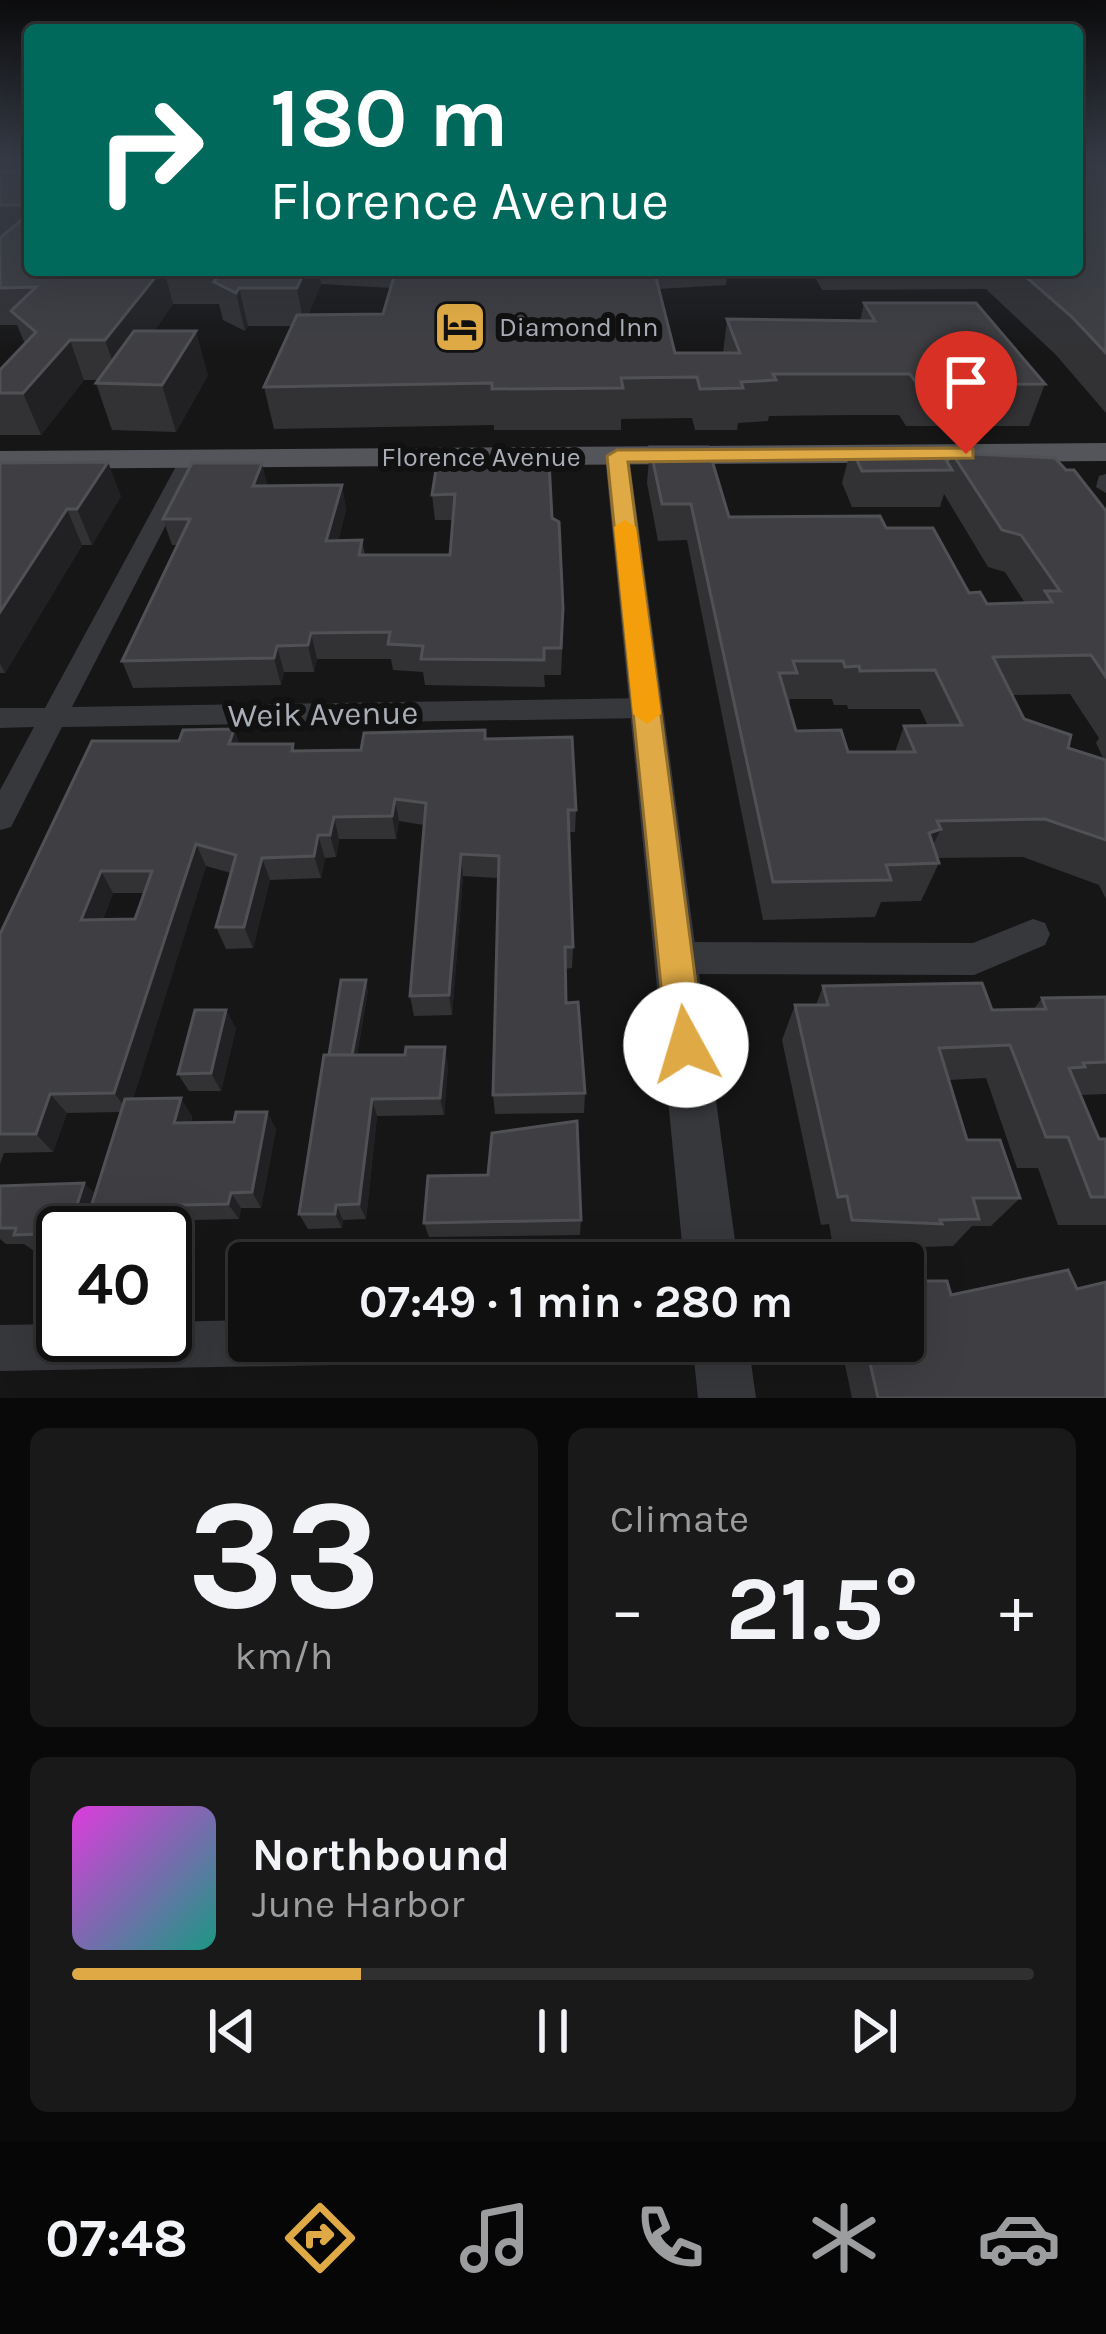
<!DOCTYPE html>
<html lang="en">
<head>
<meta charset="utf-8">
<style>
  body { margin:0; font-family:Karla,sans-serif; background:#19191a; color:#f1f3f6; height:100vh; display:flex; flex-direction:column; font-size:45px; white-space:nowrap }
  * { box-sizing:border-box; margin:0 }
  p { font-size:39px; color:#9c9d9f }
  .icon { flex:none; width:66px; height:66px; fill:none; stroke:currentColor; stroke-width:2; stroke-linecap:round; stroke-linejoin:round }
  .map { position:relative; height:1398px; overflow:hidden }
  .sheet { display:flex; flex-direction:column; gap:30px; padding:30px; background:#090909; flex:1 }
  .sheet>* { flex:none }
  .hud { position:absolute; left:24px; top:24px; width:1059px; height:252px; border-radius:12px; box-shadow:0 12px 48px #0002,0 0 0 3px #303031; background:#00695c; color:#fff; overflow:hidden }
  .speed { position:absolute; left:36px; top:1206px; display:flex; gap:24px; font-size:60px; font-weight:700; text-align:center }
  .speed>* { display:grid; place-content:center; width:156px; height:156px; border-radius:50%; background:#101011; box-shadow:0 12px 48px #0002,0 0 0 3px #303031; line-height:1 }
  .speed .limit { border:6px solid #111; border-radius:18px; background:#fff; color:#111 }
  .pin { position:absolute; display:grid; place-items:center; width:102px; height:102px; color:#fff; margin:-123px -51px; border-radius:50% 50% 50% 0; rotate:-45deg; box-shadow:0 0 12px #0007 }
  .pin .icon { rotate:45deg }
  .me { position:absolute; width:132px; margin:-66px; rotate:354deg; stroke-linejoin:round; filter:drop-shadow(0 0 9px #0008) }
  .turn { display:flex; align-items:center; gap:42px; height:252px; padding:0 48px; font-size:54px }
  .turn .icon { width:156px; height:156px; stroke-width:2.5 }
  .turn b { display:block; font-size:84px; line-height:102px }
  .big { font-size:90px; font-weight:700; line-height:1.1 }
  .sheet .card { flex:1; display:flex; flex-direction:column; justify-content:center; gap:18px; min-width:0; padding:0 42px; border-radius:18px; background:#19191a }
  .sheet .dial { align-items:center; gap:0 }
  .dial b { font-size:156px; line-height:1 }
  .song { display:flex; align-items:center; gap:36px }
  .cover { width:144px; height:144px; border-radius:18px; background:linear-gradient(135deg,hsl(300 70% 55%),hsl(170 70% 35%)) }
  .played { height:12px; border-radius:6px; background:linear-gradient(90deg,#dfaa46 30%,#303031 30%) }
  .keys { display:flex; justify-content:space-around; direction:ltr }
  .heat { display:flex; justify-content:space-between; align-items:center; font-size:66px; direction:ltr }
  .sheet .tiles { flex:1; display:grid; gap:30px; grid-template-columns:1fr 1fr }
  .card:last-child { grid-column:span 2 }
  .trip { position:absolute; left:228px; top:1242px; width:696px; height:120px; border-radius:12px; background:#101011; box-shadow:0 12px 48px #0002,0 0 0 3px #303031; font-weight:700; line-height:120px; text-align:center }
  .menu { display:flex; height:192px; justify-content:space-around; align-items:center; background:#060607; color:#9c9d9f }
  .menu .icon { width:84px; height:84px }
  .menu .selected { color:#dfaa46 }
  .menu b { font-size:54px; color:#f1f3f6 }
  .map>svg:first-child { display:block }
</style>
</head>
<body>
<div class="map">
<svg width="1106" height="1398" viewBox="0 0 1106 1398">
  <rect width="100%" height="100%" fill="#161617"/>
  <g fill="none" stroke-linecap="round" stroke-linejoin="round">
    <g fill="#37383c" fill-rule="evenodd">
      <polygon points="190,453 200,459 72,707 646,698 660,708 646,718 62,727 11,827 0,830 0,790 34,727 0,728 0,708 45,708 180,459"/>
      <polygon points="1106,474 1106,493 1096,487 1099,476"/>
      <polygon points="1033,919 1045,923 1050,934 1045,945 974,975 676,974 664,969 659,958 664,947 676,942 973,943"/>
      <polygon points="249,1320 249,1341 409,1341 402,1357 386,1364 0,1371 0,1325 63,1324 63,1335 165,1335 165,1322"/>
    </g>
    <g fill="#37383c" fill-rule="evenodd">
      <polygon points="617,449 629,456 738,1263 684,1263 605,456"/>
      <polygon points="692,1341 748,1341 756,1398 698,1398"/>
    </g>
    <polygon fill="#53555a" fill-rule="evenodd" points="1106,443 1106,461 0,469 0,451"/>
  </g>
  <g fill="#323235" fill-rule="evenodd">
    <path d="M0,157H30V270H728L726,285L659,289L675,353H723L727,319L860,321L864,303L1045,384L1029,426H906L899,415H852L769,416L768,421L738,423L737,430H695L692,418L621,419V430H494V425L274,429L264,387L293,326H248L245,331L223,320L219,304H173L154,331L208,375L176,432L112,430L96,383L98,380H84L41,435H0V370L25,344L17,325H0ZM321,284L391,288L383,314L308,315Z"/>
    <polygon points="1077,157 1106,157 1106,413 1056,355 986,289 822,290 811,270 1077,270"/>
    <path d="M650,447L729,517L886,528L969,593L987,604L1025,603L1005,572L988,567L944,494L940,507H852L842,483L851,448L948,464L952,453L1066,470L1106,511V899L1099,885L1023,857L938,858L939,863L921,901L881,902L875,917L763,920L687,540L658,541L647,483ZM1070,694L1099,738L1096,743L1104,760L1068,748L1024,719L1012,695ZM790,699H832L834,705H847L848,709H920L928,726H904L895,752H848L796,731L789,706Z"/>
    <polygon points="0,463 121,496 92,545 82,545 5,673 0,673"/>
    <polygon points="437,463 552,518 563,608 563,634 561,675 544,675 545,687 425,685 423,672 393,670 391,659 317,659 314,672 284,672 281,685 133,688 122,661 178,545 172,545 163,519 268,485 342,485 346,510 338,541 362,540 365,555 450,555 453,520 435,520 432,495"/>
    <path d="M234,729L239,744H293L295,751L361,750L486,739L576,810L575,832H569L573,947L572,968L565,969L566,1003L585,1093L584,1113L495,1114L493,1095L498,878L463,876L452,1015L414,1016L410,996L424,825L399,821L396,839H339L336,857L325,858L321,878L270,880L253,948L226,949L216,927L231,873L206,866L133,1099L192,1116L191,1123L234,1122L267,1112L276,1129L261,1208H241L239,1219L106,1222L97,1213L63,1233V1250L34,1251L24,1244H6L0,1239V1186L84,1183L95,1194L121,1112L67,1113L53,1152L4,1153L0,1164V934L179,741ZM113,893H144L135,919H103Z"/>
    <polygon points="823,986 992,1010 1034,1009 1042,998 1106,997 1106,1094 1080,1095 1099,1139 1106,1139 1106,1225 1058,1225 1038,1168 1017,1168 986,1078 949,1080 967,1140 1020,1198 991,1226 972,1226 953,1246 921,1247 918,1251 833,1247 829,1224 821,1225 782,1040 795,1005 816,1005"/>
    <polygon points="368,990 357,1055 448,1065 444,1115 377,1116 366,1219 343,1220 342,1228 308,1229 299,1214 329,1055"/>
    <polygon points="236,1028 221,1091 189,1091 178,1074"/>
    <polygon points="581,1220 580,1235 429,1237 424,1223"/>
    <polygon points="1077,1289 1106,1398 852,1398 840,1341 903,1341 951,1295"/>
  </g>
  <g fill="#212123">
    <polygon points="161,270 164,270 173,304 119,380 105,340"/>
    <polygon points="305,270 319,270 321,284 304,326 297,288"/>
    <polygon points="239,288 248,326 245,331 236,293"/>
    <polygon points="196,331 208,375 176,432 162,385"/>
    <polygon points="70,340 84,380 41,435 23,393"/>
    <polygon points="108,462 121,496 92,545 77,509"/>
    <polygon points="262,463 268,487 253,486"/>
    <polygon points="342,485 346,510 332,566 326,541"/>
    <polygon points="67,509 82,545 5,673 0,663 0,612"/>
    <polygon points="311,633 317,659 314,672 308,645"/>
    <polygon points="277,646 284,672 281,685 274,658"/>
    <polygon points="234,729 241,752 229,744"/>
    <polygon points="395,799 399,821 396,839 392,816"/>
    <polygon points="334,817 339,839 336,857 330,835"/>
    <polygon points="941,829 924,864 929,833"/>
    <polygon points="318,835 325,858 321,878 314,856"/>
    <polygon points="196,844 206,866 129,1112 114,1093"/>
    <polygon points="461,854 463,876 452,1015 449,995"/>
    <polygon points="262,858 270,880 253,948 244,927"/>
    <polygon points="101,871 113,893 94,941 81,920"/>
    <polygon points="366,980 368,990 354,1070 351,1061"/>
    <polygon points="226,1010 236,1028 221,1091 211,1073"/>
    <polygon points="445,1047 448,1065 444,1115 440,1098"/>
    <polygon points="50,1094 67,1113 53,1152 36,1134"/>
    <polygon points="181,1098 192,1116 186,1140 174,1123"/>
    <polygon points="372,1099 377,1116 366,1219 359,1204"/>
    <polygon points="267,1112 276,1129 261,1208 252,1192"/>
    <polygon points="84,1183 100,1200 91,1207 97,1213 91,1233 68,1233"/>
    <polygon points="231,1193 241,1208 239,1219 228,1204"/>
    <polygon points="336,1205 343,1220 342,1228 335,1214"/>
  </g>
  <g fill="#3f3f43" stroke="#4f5155" stroke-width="3" fill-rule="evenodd">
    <polygon points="20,157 30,157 30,205 0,205 0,171 19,172 24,160"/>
    <polygon points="1077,157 1085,157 1088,167 1106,167 1106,353 1071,316 1018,270 1077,270"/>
    <polygon points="30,213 30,270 161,270 105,340 70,340 23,393 0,393 0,370 36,332 11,311 36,287 0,288 0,238"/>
    <polygon points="222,270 305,270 297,288 239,288 236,293 214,282"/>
    <polygon points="396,270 654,270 675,353 740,353 727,319 875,321 864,303 976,303 1045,384 918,385 910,374 773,374 776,380 741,382 743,388 700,389 697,377 621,378 623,388 492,389 492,383 264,387 297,315 383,314"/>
    <polygon points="134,331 196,331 162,385 96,383"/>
    <path d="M650,447H708L729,517L880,516L886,528H933L969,593L980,592L987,604L1052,602L1045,591H1060L1021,535L1002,530L952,453L1055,458L1066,470H1074L1106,511V677L1091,655L993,657L1024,719L1071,735L1068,748L1106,760V840L1045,819L937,821L941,829L929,833L939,863L886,865L891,880L773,882L691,504H662ZM793,661H843L845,667L859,666L860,671L935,670L962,725L904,726L915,752H848L841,730L796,731L779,673H797Z"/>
    <polygon points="938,447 952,470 862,471 851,448"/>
    <polygon points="549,461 552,518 559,522 563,608 561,648 544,648 544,660 421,659 423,646 388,644 390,632 311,633 308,645 277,646 274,658 122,661 190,519 163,519 192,463 262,463 253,486 342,485 326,541 362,540 359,555 450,555 455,494 432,495 437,463"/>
    <polygon points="108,462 77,509 67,509 0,612 0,463"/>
    <path d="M234,729L229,744H293L292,751L361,750L364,733L485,730V739L572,737L576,810H568L573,947H565L566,1003L578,1002L585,1093L493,1095L499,856L461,854L449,995L410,996L426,803L395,799L392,816L334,817L330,835H318L314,856L262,858L244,927H216L236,855L196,844L114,1093L50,1094L36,1134H0V934L92,741H179L183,730ZM101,871H152L135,919L81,920Z"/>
    <polygon points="341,980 366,980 352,1055 329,1055"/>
    <polygon points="982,983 992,1010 1046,1009 1042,998 1106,997 1106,1062 1083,1063 1085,1067 1069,1068 1099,1139 1106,1139 1106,1197 1091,1197 1068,1137 1046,1137 1010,1045 939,1048 967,1140 1000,1140 1020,1198 973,1198 979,1219 940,1220 942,1224 852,1220 847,1196 838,1197 795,1005 828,1005 823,986"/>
    <polygon points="195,1010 226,1010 211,1073 178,1074"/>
    <polygon points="406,1047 445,1047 440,1098 372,1099 359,1204 336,1205 335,1214 299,1214 324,1055 405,1055"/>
    <polygon points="181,1098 174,1123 234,1122 236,1112 267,1112 252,1192 231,1193 228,1204 91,1207 125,1099"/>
    <polygon points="577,1121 581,1220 424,1223 428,1176 488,1175 492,1133"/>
    <polygon points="84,1183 68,1233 14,1235 16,1228 0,1228 0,1186"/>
    <polygon points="1068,1270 1077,1289 1106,1282 1106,1398 878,1398 865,1341 903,1341 903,1281 947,1281 951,1295"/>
  </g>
  <linearGradient id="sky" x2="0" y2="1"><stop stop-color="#0c0c0d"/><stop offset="0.45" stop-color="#363c47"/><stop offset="1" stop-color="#363c47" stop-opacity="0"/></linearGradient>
  <rect width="1106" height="352" fill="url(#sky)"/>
  <polygon fill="#dfaa46" stroke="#916e2e" stroke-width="3" points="966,448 973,449 973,458 628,462 704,1045 699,1058 686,1063 672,1058 667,1045 607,456 617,450"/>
  <polygon fill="#f59e0b" points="625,520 636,527 661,714 647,724 633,714 614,527"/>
  <defs>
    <g id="hotel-square" transform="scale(2.7)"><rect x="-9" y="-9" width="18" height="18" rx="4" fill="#dfaa46" stroke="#111112"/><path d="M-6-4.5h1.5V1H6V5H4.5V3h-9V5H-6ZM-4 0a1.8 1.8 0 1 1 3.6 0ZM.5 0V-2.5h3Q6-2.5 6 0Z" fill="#111"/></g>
  </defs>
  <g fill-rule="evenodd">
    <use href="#hotel-square" x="460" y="327"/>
  </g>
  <g text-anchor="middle" stroke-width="12" stroke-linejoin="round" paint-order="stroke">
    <g font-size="27" fill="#a9adb6" stroke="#111112" text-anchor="start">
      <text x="499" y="336">Diamond Inn</text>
    </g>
    <g font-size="27" fill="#a9adb6" stroke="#111112">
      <text x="481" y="466">Florence Avenue</text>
    </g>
    <g font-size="33" fill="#a9adb6" stroke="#111112">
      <text transform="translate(323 713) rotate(-1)" y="12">Weik Avenue</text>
    </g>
  </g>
</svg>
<div class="speed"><div class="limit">40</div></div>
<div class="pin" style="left:966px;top:454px;background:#d93025"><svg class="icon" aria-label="arrive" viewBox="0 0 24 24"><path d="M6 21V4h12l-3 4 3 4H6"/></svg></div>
<svg class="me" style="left:686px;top:1045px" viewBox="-20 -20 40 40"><circle r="19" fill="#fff"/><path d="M0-13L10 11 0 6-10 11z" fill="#dfaa46"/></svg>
<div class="trip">07:49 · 1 min · 280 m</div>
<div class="hud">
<div class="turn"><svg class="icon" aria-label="right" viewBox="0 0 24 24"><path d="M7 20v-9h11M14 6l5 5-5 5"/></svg><div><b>180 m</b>Florence Avenue</div></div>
</div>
</div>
<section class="sheet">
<div class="tiles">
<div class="card dial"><b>33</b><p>km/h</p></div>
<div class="card"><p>Climate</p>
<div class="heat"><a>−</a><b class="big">21.5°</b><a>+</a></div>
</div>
<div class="card">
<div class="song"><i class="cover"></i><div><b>Northbound</b><p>June Harbor</p></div></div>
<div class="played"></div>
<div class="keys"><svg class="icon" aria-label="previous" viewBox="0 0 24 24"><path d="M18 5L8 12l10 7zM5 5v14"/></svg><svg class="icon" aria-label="pause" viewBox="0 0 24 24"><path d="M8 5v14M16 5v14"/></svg><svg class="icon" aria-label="next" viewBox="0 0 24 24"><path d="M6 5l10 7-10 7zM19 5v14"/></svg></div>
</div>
</div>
</section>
<nav class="menu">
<b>07:48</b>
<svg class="icon selected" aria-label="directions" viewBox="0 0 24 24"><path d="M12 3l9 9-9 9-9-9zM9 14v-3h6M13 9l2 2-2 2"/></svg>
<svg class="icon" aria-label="music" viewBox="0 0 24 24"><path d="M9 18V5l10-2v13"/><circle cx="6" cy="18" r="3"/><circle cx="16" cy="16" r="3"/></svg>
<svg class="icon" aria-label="phone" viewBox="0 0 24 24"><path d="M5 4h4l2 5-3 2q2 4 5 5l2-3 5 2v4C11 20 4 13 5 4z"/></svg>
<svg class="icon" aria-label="climate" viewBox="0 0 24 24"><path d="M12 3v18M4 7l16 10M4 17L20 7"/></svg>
<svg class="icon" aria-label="car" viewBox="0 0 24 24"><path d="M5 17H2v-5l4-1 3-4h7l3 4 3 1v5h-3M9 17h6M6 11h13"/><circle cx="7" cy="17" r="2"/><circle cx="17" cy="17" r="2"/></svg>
</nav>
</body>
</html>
